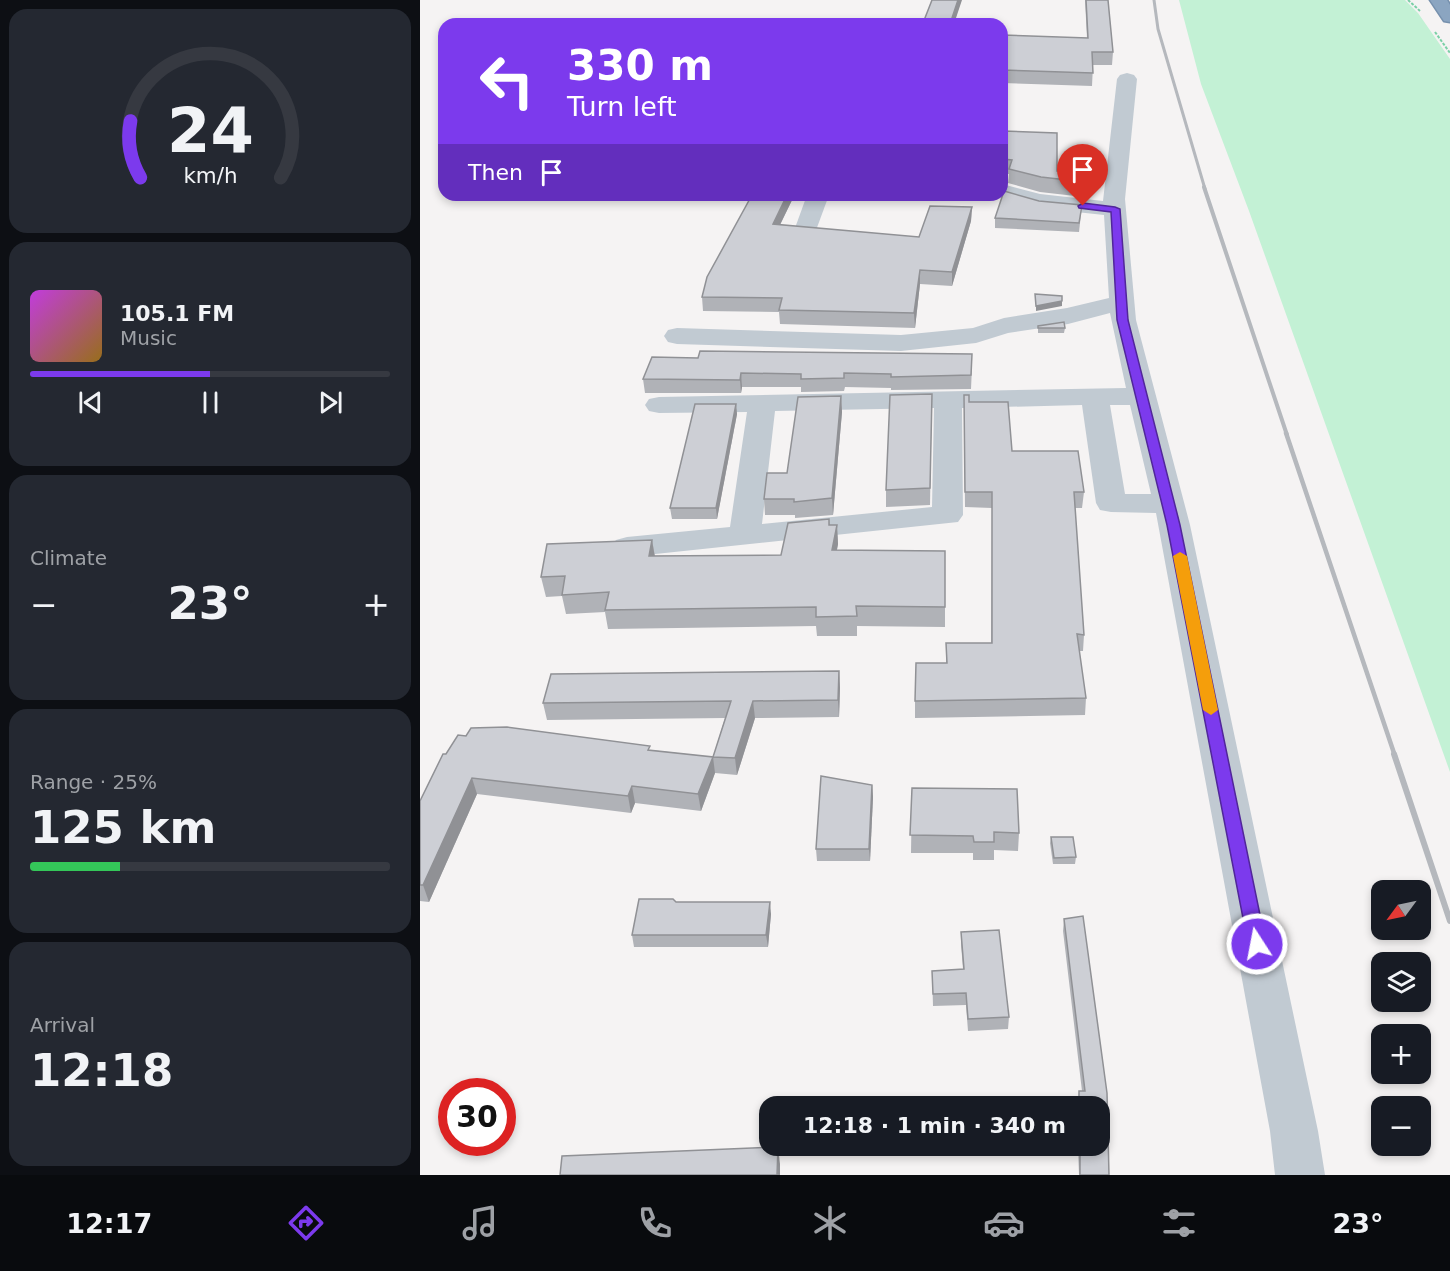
<!DOCTYPE html>
<html lang="en">
<head>
<meta charset="utf-8">
<style>
  body { margin:0; font-family:"DejaVu Sans",sans-serif; background:#242831; color:#f1f3f6; height:100vh; display:flex; flex-direction:column; font-size:22px; white-space:nowrap }
  * { box-sizing:border-box; margin:0 }
  p { font-size:20px; color:#9ea1a6 }
  .icon { flex:none; width:33px; height:33px; fill:none; stroke:currentColor; stroke-width:2; stroke-linecap:round; stroke-linejoin:round }
  .map { position:relative; flex:1; overflow:hidden }
  .details { display:flex; flex-direction:column; gap:9px; padding:9px; background:#0d0f14; width:420px }
  .details>* { flex:none }
  .banner { position:absolute; left:18px; top:18px; width:570px; height:183px; border-radius:18px; box-shadow:0 3px 9px #0003; background:#7c3aed; color:#fff; overflow:hidden }
  .needle { width:39px; rotate:237deg }
  .tools { position:absolute; left:951px; top:880px; display:grid; gap:12px }
  .tools a { display:grid; place-items:center; width:60px; height:60px; border-radius:12px; background:#171b24; box-shadow:0 3px 9px #0003; font-size:30px }
  .speed { position:absolute; left:18px; top:1078px; display:flex; gap:12px; font-size:30px; font-weight:700; text-align:center }
  .speed>* { display:grid; place-content:center; width:78px; height:78px; border-radius:50%; background:#171b24; box-shadow:0 3px 9px #0003; line-height:1 }
  .speed .limit { border:9px solid #d22; background:#fff; color:#111 }
  .pin { position:absolute; display:grid; place-items:center; width:51px; height:51px; color:#fff; margin:-62px -26px; border-radius:50% 50% 50% 0; rotate:-45deg; box-shadow:0 0 6px #0007 }
  .pin .icon { rotate:45deg }
  .me { position:absolute; width:66px; margin:-33px; rotate:349deg; stroke-linejoin:round; filter:drop-shadow(0 0 4px #0008) }
  .turn { display:flex; align-items:center; gap:21px; height:126px; padding:0 30px; font-size:27px }
  .turn .icon { width:78px; height:78px; stroke-width:2.5 }
  .turn b { display:block; font-size:42px; line-height:51px }
  .then { display:flex; align-items:center; height:57px; padding:0 30px; background:#0003; gap:12px; font-size:22px }
  .big { font-size:45px; font-weight:700; line-height:1.1 }
  .details .widget { flex:1; display:flex; flex-direction:column; justify-content:center; gap:9px; min-width:0; padding:0 21px; border-radius:18px; background:#242831 }
  .details .dial { align-items:center; gap:0 }
  .dial svg { height:156px; overflow:visible; fill:none; stroke:#363941; stroke-width:7; stroke-linecap:round; text-anchor:middle }
  .dial text { fill:#f1f3f6; stroke:none }
  .song { display:flex; align-items:center; gap:18px }
  .cover { width:72px; height:72px; border-radius:9px; background:linear-gradient(135deg,hsl(290 70% 55%),hsl(40 70% 35%)) }
  .played { height:6px; border-radius:3px; background:linear-gradient(90deg,#7c3aed 50%,#363941 50%) }
  .keys { display:flex; justify-content:space-around; direction:ltr }
  .heat { display:flex; justify-content:space-between; align-items:center; font-size:33px; direction:ltr }
  .charge { height:9px; border-radius:4px; background:linear-gradient(90deg,#34c759 25%,#363941 0) }
  .trip { position:absolute; left:339px; top:1096px; width:351px; height:60px; border-radius:18px; background:#171b24; box-shadow:0 3px 9px #0003; font-weight:700; line-height:60px; text-align:center }
  .tabs { display:flex; height:96px; justify-content:space-around; align-items:center; background:#090b0e; color:#9ea1a6 }
  .tabs .icon { width:42px; height:42px }
  .tabs .active { color:#7c3aed }
  .tabs b { font-size:27px; color:#f1f3f6 }
  main { display:flex; flex:1; min-height:0 }
  .map>svg:first-child { display:block }
</style>
</head>
<body>
<main>
<section class="details">
<div class="widget dial"><svg viewBox="0 0 100 80">
<path d="M14 69A42 42 0 1 1 86 69"/>
<path d="M14 69A42 42 0 0 1 9 40" stroke="#7c3aed"/>
<text x="50" y="56" font-size="32" font-weight="700">24</text>
<text x="50" y="72" font-size="11">km/h</text>
</svg></div>
<div class="widget">
<div class="song"><i class="cover"></i><div><b>105.1 FM</b><p>Music</p></div></div>
<div class="played"></div>
<div class="keys"><svg class="icon" aria-label="previous" viewBox="0 0 24 24"><path d="M18 5L8 12l10 7zM5 5v14"/></svg><svg class="icon" aria-label="pause" viewBox="0 0 24 24"><path d="M8 5v14M16 5v14"/></svg><svg class="icon" aria-label="next" viewBox="0 0 24 24"><path d="M6 5l10 7-10 7zM19 5v14"/></svg></div>
</div>
<div class="widget"><p>Climate</p>
<div class="heat"><a>−</a><b class="big">23°</b><a>+</a></div>
</div>
<div class="widget"><p>Range · 25%</p><b class="big">125 km</b><div class="charge"></div></div>
<div class="widget"><p>Arrival</p><b class="big">12:18</b></div>
</section>
<div class="map">
<svg width="1030" height="1175" viewBox="0 0 1030 1175">
  <rect width="100%" height="100%" fill="#f5f3f3"/>
  <polygon fill="#c3f1d5" points="759,0 985,0 998,13 1030,59 1030,772 829,211 781,84"/>
  <g fill="none" stroke-linecap="round" stroke-linejoin="round">
    <g stroke="#7690ad" stroke-width="3">
      <polygon id="highway" points="1010,0 1027,0 1030,5 1030,22 1024,21"/>
    </g>
    <g stroke="#7ad0a6" stroke-width="2" stroke-dasharray="3 1.5" stroke-linecap="butt">
      <polyline points="988,0 1000,11"/>
      <polyline points="1015,32 1030,53"/>
    </g>
    <g fill="#c1cad2" fill-rule="evenodd">
      <path d="M707,73L714,75L717,79L705,199L716,320L770,525L898,1131L905,1175H855L850,1131L736,513L691,512L680,510L676,503L662,405L542,408L543,515L538,522L207,557L196,554L191,547L196,540L207,537L310,527L327,412L239,413L229,411L225,405L229,399L239,397L706,388L690,313L648,324L588,333L556,343L481,351L257,344L248,342L244,336L248,330L257,328L481,335L553,328L584,318L647,308L689,298L684,215L619,208L574,195H582V184L620,194L683,201L697,79L700,75ZM690,405H710L731,494H705ZM514,408L512,507L342,524L355,411Z"/>
      <polygon points="387,195 409,195 395,233 387,235 379,233 375,228"/>
    </g>
    <use href="#highway" fill="#8ba5c1" fill-rule="evenodd"/>
    <polyline stroke="#b5b8bd" stroke-width="3" points="734,0 738,29 785,189"/>
    <polyline stroke="#b5b8bd" stroke-width="4" points="784,187 867,435"/>
    <polyline stroke="#b5b8bd" stroke-width="4.5" points="866,433 975,756"/>
    <polyline stroke="#b5b8bd" stroke-width="6" points="974,754 1030,921"/>
  </g>
  <g fill="#b0b2b7">
    <polygon points="665,0 688,0 693,52 692,65 673,65 672,86 582,83 582,35 667,38"/>
    <polygon points="582,131 637,171 668,171 664,197 620,192 588,183 589,174 582,174"/>
    <polygon points="373,198 360,225 499,237 552,207 551,221 532,286 500,284 495,328 360,324 359,312 283,311 282,297"/>
    <polygon points="619,201 662,205 659,232 575,228 575,218"/>
    <polygon points="618,326 645,328 644,333 618,333"/>
    <polygon points="232,357 552,367 551,389 471,390 471,388 425,387 424,391 381,392 381,387 322,387 321,393 225,393 223,379"/>
    <polygon points="512,394 510,505 466,507 466,490"/>
    <polygon points="421,396 422,412 413,515 375,518 375,515 345,515 344,499 367,473"/>
    <polygon points="549,402 592,451 664,492 662,508 655,508 664,635 663,651 659,651 666,698 665,715 495,718 495,701 526,663 526,643 571,643 572,508 545,507 544,410"/>
    <polygon points="316,404 317,414 297,519 252,519 250,508"/>
    <polygon points="409,519 410,525 417,525 418,544 417,550 525,551 525,627 437,626 437,636 397,636 396,626 188,629 185,612 146,614 142,596 126,597 121,577 232,540 235,556 361,555"/>
    <polygon points="419,671 420,688 419,717 335,718 317,775 295,773 281,811 215,803 211,813 57,794 9,902 0,901 0,801 23,754 231,750 293,757 305,718 127,720 123,703"/>
    <polygon points="452,785 453,797 450,861 397,861 396,849"/>
    <polygon points="492,788 599,833 598,851 574,850 574,860 553,860 553,853 491,853"/>
    <polygon points="631,837 656,857 655,864 633,864 630,843"/>
    <polygon points="256,902 351,914 348,947 214,947 212,935"/>
    <polygon points="663,916 687,1093 689,1175 659,1175 658,1146 680,1146 680,1107 658,1107 659,1091 662,1091 643,931 644,919"/>
    <polygon points="541,932 589,1017 588,1029 548,1031 546,1005 513,1006 512,971 543,969 541,944"/>
  </g>
  <g fill="#909195">
    <polygon points="538,0 542,0 534,24 530,24"/>
    <polygon points="668,171 667,186 664,197 665,182"/>
    <polygon points="367,195 373,195 373,198 354,237 353,224"/>
    <polygon points="552,207 551,221 532,286 532,272"/>
    <polygon points="500,270 500,284 495,328 494,313"/>
    <polygon points="642,301 642,306 616,311 616,306"/>
    <polygon points="321,373 322,387 321,393 320,380"/>
    <polygon points="421,396 422,412 413,515 412,498"/>
    <polygon points="316,404 317,414 297,519 296,508"/>
    <polygon points="417,525 418,544 413,569 412,550"/>
    <polygon points="232,540 235,558 229,556"/>
    <polygon points="419,671 420,688 419,717 418,700"/>
    <polygon points="333,701 335,718 317,775 315,758"/>
    <polygon points="293,757 295,773 281,811 278,794"/>
    <polygon points="52,778 57,794 9,902 3,885"/>
    <polygon points="452,785 453,797 450,861 449,849"/>
    <polygon points="212,786 215,803 211,813 208,796"/>
    <polygon points="350,902 351,914 348,947 346,935"/>
    <polygon points="358,1147 360,1164 360,1175 357,1175"/>
  </g>
  <g fill="#cdcfd5" stroke="#909195" stroke-width="1.5">
    <polygon points="512,0 538,0 530,24 506,24 503,23"/>
    <polygon points="666,0 688,0 693,52 672,52 673,73 582,70 582,35 668,38"/>
    <polygon points="582,131 637,133 637,171 668,171 665,182 621,177 589,169 592,160 582,159"/>
    <polygon points="584,191 619,201 662,205 659,223 575,218"/>
    <polygon points="332,195 367,195 353,224 499,237 510,206 552,207 532,272 500,270 494,313 359,310 362,298 282,297 287,277"/>
    <polygon points="615,294 642,296 642,301 616,306"/>
    <polygon points="644,322 645,328 618,328 618,326"/>
    <polygon points="280,351 552,354 551,375 471,377 471,374 424,373 424,378 381,379 381,374 321,373 320,380 223,379 232,357 278,358"/>
    <polygon points="512,394 510,488 466,490 470,395"/>
    <polygon points="544,395 549,395 549,402 588,402 592,451 658,451 664,492 654,492 664,635 657,634 666,698 495,701 496,663 527,663 526,643 572,643 572,492 545,492"/>
    <polygon points="421,396 412,498 374,502 374,499 344,499 347,473 367,473 378,397"/>
    <polygon points="275,404 316,404 296,508 250,508"/>
    <polygon points="409,519 409,525 417,525 412,550 525,551 525,607 436,606 437,616 396,617 396,607 185,610 189,592 142,595 145,576 121,577 127,544 232,540 229,556 361,555 368,523"/>
    <polygon points="419,671 418,700 333,701 315,758 293,757 311,701 123,703 131,674"/>
    <polygon points="87,727 230,746 228,750 293,757 278,794 212,786 208,796 52,778 3,885 0,885 0,801 23,754 26,754 38,735 46,736 51,728"/>
    <polygon points="401,776 452,785 449,849 396,849"/>
    <polygon points="492,788 597,789 599,833 574,832 574,842 554,842 553,836 490,835"/>
    <polygon points="631,837 653,837 656,857 634,858"/>
    <polygon points="219,899 253,899 256,902 350,902 346,935 212,935"/>
    <polygon points="663,916 687,1093 689,1175 660,1175 660,1146 680,1146 680,1107 659,1107 659,1091 665,1091 644,919"/>
    <polygon points="579,930 589,1017 548,1019 546,993 513,994 512,971 544,969 541,932"/>
    <polygon points="358,1147 357,1175 140,1175 142,1156"/>
  </g>
  <polygon fill="#7c3aed" stroke="#51269a" stroke-width="1.5" points="663,203 695,207 700,209 708,320 760,525 846,944 844,950 837,952 831,950 828,944 747,525 697,320 691,212 659,208 658,206"/>
  <polygon fill="#f59e0b" points="760,552 767,556 798,710 791,715 783,710 753,556"/>
</svg>
<div class="tools">
<a><svg class="needle" viewBox="-14 -14 28 28"><path d="M0-13l5 13h-10z" fill="#e53935"/><path d="M0 13l5-13h-10z" fill="#9ea1a6"/></svg></a>
<a><svg class="icon" aria-label="layers" viewBox="0 0 24 24"><path d="M12 4l9 5-9 5-9-5zM3 14l9 5 9-5"/></svg></a>
<a>+</a>
<a>−</a>
</div>
<div class="speed"><div class="limit">30</div></div>
<div class="pin" style="left:663px;top:206px;background:#d93025"><svg class="icon" aria-label="arrive" viewBox="0 0 24 24"><path d="M6 21V4h12l-3 4 3 4H6"/></svg></div>
<svg class="me" style="left:837px;top:944px" viewBox="-20 -20 40 40"><circle r="17" fill="#7c3aed" stroke="#fff" stroke-width="3"/><path d="M0-11L8 9 0 5-8 9z" fill="#fff"/></svg>
<div class="trip">12:18 · 1 min · 340 m</div>
<div class="banner">
<div class="turn"><svg class="icon" aria-label="left" viewBox="0 0 24 24"><path d="M17 20v-9H6M10 6l-5 5 5 5"/></svg><div><b>330 m</b>Turn left</div></div>
<div class="then">Then<svg class="icon" aria-label="arrive" viewBox="0 0 24 24"><path d="M6 21V4h12l-3 4 3 4H6"/></svg></div>
</div>
</div>
</main>
<nav class="tabs">
<b>12:17</b>
<svg class="icon active" aria-label="directions" viewBox="0 0 24 24"><path d="M12 3l9 9-9 9-9-9zM9 14v-3h6M13 9l2 2-2 2"/></svg>
<svg class="icon" aria-label="music" viewBox="0 0 24 24"><path d="M9 18V5l10-2v13"/><circle cx="6" cy="18" r="3"/><circle cx="16" cy="16" r="3"/></svg>
<svg class="icon" aria-label="phone" viewBox="0 0 24 24"><path d="M5 4h4l2 5-3 2q2 4 5 5l2-3 5 2v4C11 20 4 13 5 4z"/></svg>
<svg class="icon" aria-label="climate" viewBox="0 0 24 24"><path d="M12 3v18M4 7l16 10M4 17L20 7"/></svg>
<svg class="icon" aria-label="car" viewBox="0 0 24 24"><path d="M5 17H2v-5l4-1 3-4h7l3 4 3 1v5h-3M9 17h6M6 11h13"/><circle cx="7" cy="17" r="2"/><circle cx="17" cy="17" r="2"/></svg>
<svg class="icon" aria-label="filters" viewBox="0 0 24 24"><path d="M4 7h16M4 17h16"/><circle cx="9" cy="7" r="2"/><circle cx="15" cy="17" r="2"/></svg>
<b>23°</b>
</nav>
</body>
</html>
